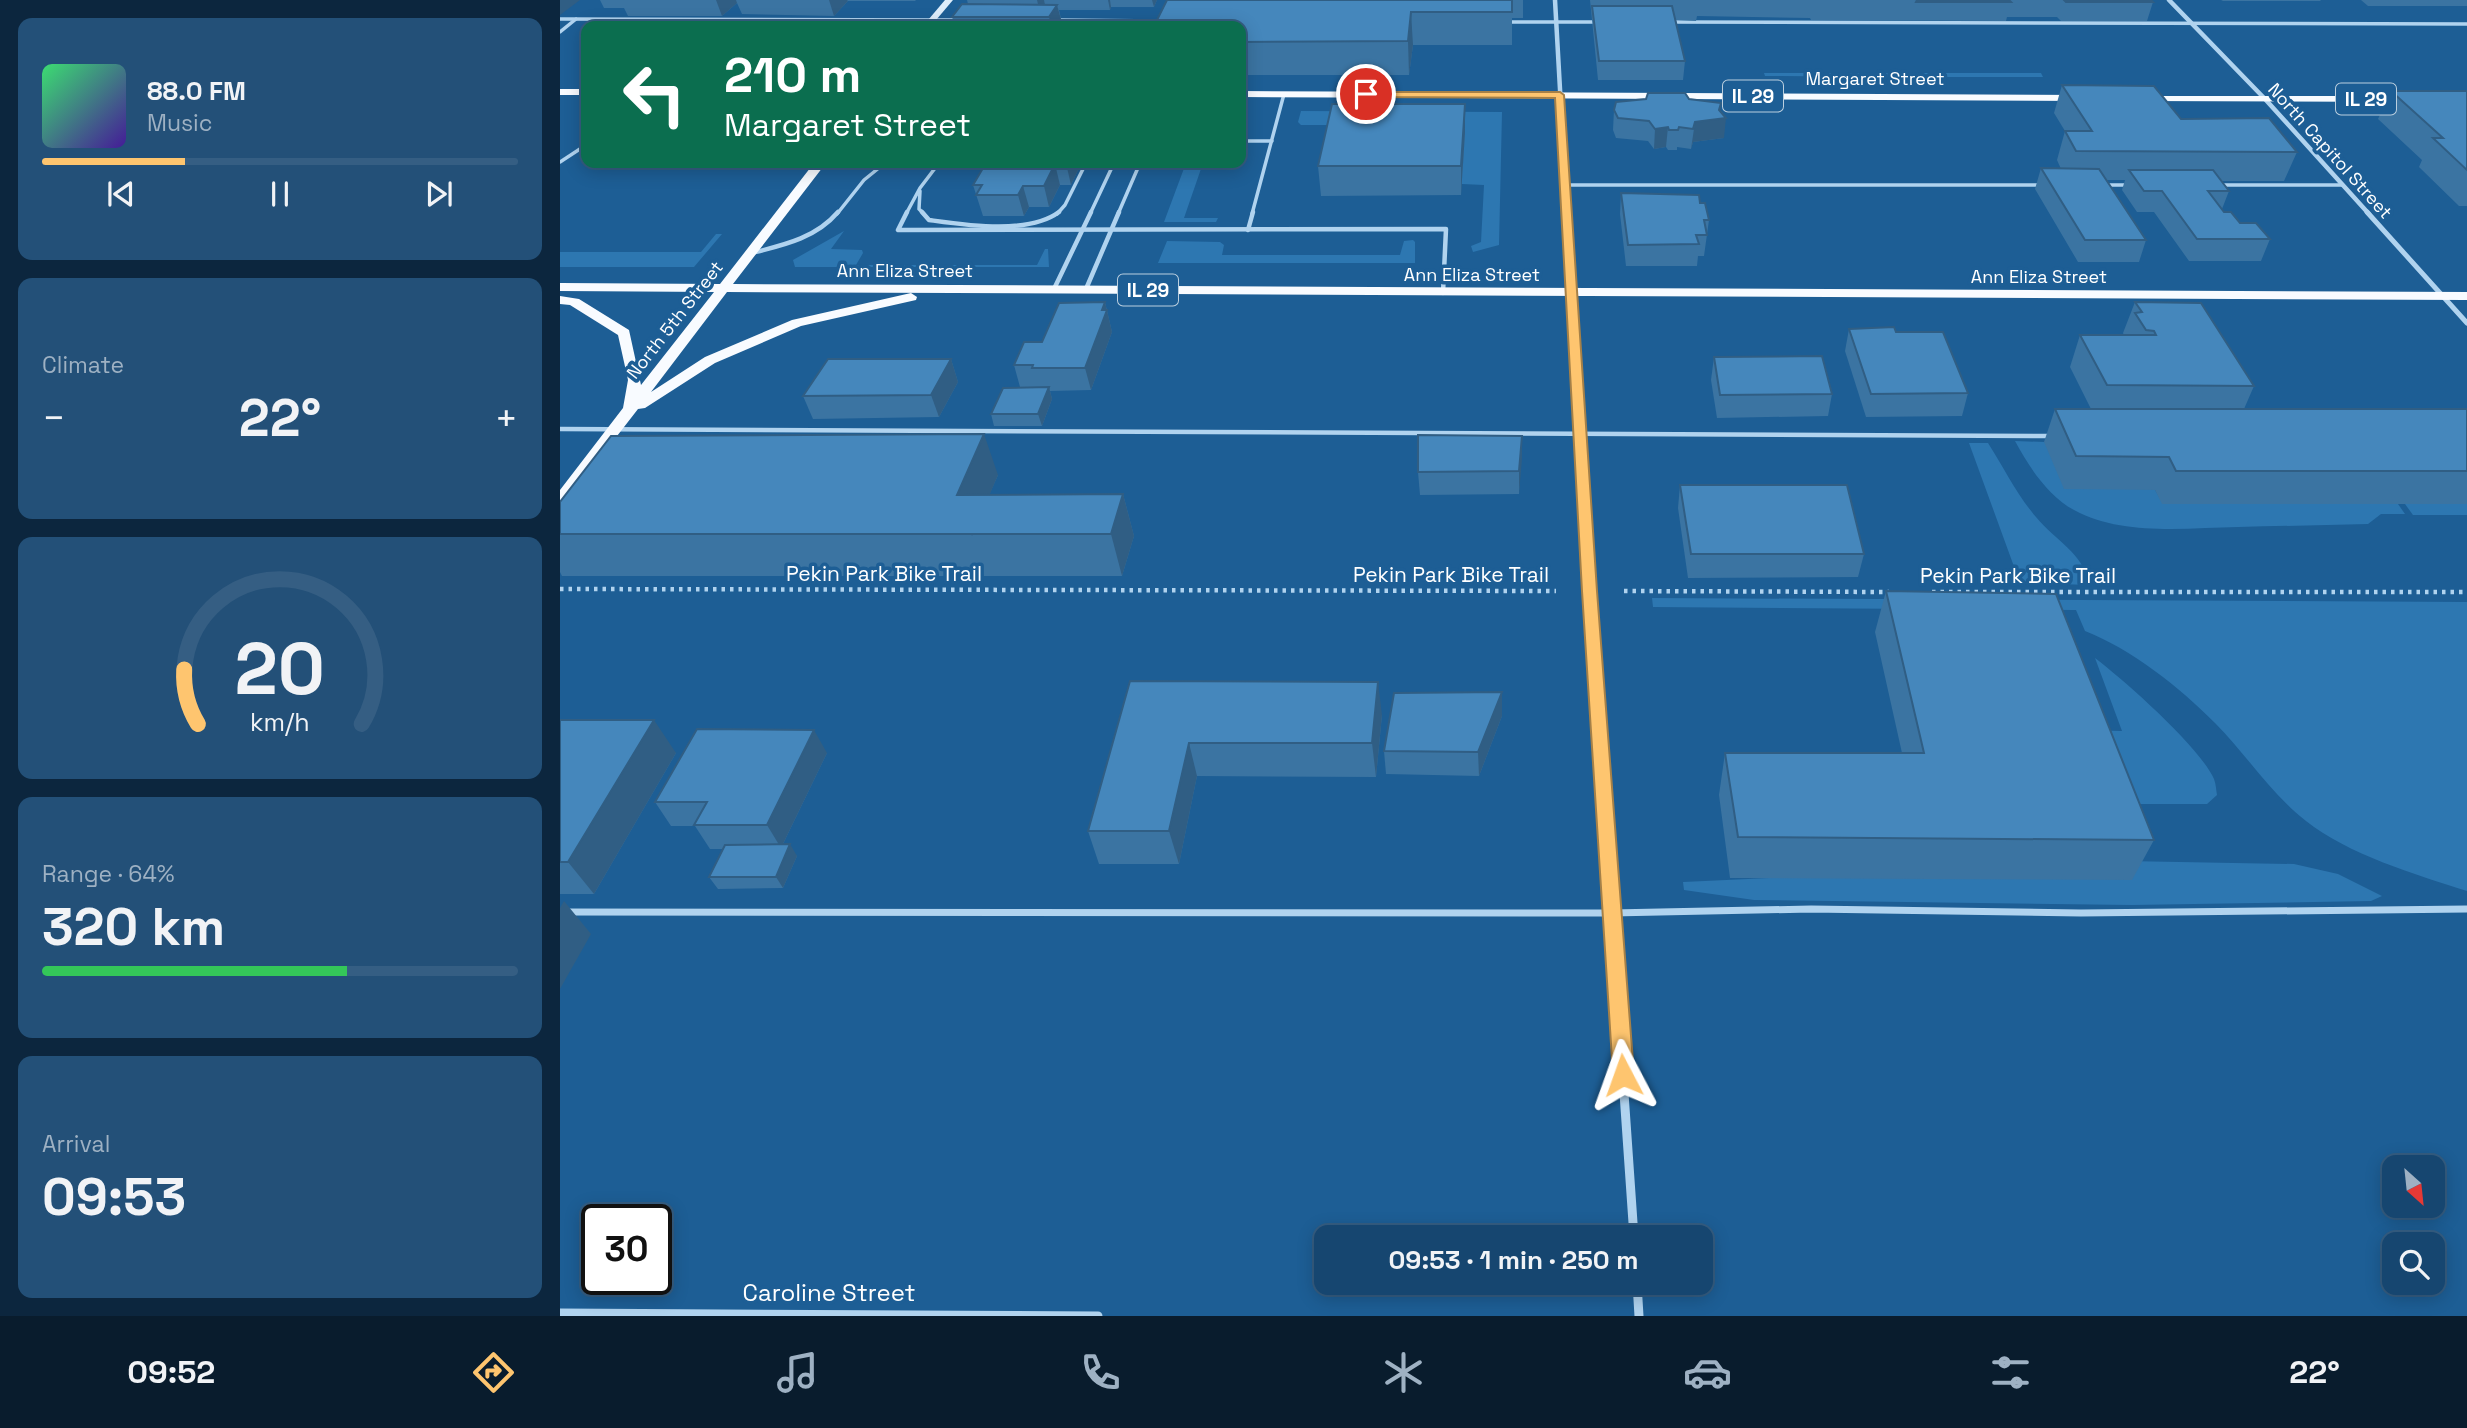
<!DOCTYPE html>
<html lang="en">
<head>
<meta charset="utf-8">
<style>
  body { margin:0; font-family:"Space Grotesk",sans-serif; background:#235078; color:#f1f3f6; height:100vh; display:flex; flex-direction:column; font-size:26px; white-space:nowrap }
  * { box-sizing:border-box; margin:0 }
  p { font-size:23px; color:#9eb1c3 }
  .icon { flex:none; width:38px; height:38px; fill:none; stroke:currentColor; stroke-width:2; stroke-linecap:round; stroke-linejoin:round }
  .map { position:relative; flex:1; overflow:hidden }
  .side { display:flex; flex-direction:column; gap:18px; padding:18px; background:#0c263e; width:560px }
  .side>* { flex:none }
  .hud { position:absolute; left:21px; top:21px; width:665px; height:147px; border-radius:14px; box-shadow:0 4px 18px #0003,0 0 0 2px #355e83; background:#0b6e4f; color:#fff; overflow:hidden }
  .needle { width:46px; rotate:153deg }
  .controls { position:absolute; left:1822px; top:1155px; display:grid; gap:14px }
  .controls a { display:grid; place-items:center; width:63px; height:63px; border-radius:14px; background:#164670; box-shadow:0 4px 18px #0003,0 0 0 2px #355e83; font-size:35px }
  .speed { position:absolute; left:21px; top:1204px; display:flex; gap:14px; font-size:35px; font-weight:700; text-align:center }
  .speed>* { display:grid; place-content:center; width:91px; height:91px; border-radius:50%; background:#164670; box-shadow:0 4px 18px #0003,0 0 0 2px #355e83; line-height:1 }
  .speed .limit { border:4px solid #111; border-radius:10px; background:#fff; color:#111 }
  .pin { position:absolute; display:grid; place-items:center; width:60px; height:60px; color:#fff; margin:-30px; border:4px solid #fff; border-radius:50%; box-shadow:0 2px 7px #0007 }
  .me { position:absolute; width:77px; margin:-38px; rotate:356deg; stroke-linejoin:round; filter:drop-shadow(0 0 5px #0008) }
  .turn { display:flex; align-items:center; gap:24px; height:147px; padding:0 28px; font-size:32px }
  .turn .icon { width:91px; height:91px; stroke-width:2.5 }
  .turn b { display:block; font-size:49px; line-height:60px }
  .big { font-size:52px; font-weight:600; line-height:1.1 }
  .side .card { flex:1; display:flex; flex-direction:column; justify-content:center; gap:10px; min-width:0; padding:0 24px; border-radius:14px; background:#235078 }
  .side .dial { align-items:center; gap:0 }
  .dial svg { height:182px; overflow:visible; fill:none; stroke:#355e83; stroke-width:7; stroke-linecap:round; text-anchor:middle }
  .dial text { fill:#f1f3f6; stroke:none }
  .song { display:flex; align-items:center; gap:21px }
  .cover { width:84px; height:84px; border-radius:10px; background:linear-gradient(135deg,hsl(140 70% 55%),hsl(260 70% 35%)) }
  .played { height:7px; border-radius:4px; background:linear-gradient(90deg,#fec56f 30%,#355e83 30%) }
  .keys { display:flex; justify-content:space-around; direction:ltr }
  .heat { display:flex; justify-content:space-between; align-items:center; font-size:38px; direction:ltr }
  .charge { height:10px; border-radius:5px; background:linear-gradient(90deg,#34c759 64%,#355e83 0) }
  .trip { position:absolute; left:754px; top:1225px; width:399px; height:70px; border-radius:14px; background:#164670; box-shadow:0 4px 18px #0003,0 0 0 2px #355e83; font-weight:600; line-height:70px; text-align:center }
  .menu { display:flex; height:112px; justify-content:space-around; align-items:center; background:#091c2d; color:#9eb1c3 }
  .menu .icon { width:49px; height:49px }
  .menu .current { color:#fec56f }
  .menu b { font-size:32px; color:#f1f3f6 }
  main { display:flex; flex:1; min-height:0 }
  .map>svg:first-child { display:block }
</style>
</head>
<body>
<main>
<section class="side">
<div class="card">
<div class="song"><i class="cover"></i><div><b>88.0 FM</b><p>Music</p></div></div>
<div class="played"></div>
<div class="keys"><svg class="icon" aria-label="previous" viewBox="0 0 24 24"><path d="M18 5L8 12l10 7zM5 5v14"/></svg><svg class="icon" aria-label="pause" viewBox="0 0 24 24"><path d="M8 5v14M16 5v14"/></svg><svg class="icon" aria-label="next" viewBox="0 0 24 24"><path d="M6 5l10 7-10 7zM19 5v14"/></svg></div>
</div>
<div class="card"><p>Climate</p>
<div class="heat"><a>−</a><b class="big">22°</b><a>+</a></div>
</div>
<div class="card dial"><svg viewBox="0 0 100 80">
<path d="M14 69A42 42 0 1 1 86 69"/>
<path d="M14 69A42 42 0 0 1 8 45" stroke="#fec56f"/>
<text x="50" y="56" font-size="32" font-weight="700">20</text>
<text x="50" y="72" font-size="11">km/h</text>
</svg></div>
<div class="card"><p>Range · 64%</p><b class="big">320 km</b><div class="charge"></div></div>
<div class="card"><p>Arrival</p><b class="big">09:53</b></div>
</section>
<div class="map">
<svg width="1907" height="1316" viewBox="0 0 1907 1316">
  <rect width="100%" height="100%" fill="#1d5e95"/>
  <g fill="#2d77b1">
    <polygon points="1204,73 1339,73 1340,77 1205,76"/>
    <polygon points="1355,73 1481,73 1483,77 1370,77 1357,76"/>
    <polygon points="741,111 942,112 939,245 913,252 911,246 921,242 924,185 902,184 775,125 741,125 738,122"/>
    <polygon points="626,163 643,163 624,218 658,218 656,222 604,222"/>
    <polygon points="284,231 271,249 302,250 303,253 296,265 477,265 485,249 488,249 489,267 235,267 233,260"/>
    <polygon points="156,234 162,234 134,267 0,267 0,252 141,252"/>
    <polygon points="853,240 855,242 855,263 598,263 607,241 660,242 664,245 662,255 840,255 844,241"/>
    <path d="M1455,441L1484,442L1595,490L1603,504H1838L1845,514H1821L1808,524C1765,525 1721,526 1678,527C1626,528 1561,536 1514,510C1488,496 1469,467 1455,441Z"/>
    <path d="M1409,443H1428C1444,468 1457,495 1476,517C1498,543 1520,550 1531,585L1460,583Z"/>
    <polygon points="1845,504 1907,504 1907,515 1853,515"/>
    <path d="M1092,598L1907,602V891C1857,875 1787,854 1746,821C1711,794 1686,754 1655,723C1619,687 1573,650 1525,631L1516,610L1093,607Z"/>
    <path d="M1535,658C1565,681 1639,746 1654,779C1656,784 1656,790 1657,795L1647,804H1543L1516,730L1562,731Z"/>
    <polygon points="1565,861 1734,864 1778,874 1822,896 1811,901 1572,905 1194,900 1124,890 1123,882"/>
  </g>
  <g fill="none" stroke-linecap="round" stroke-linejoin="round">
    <g stroke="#b0d3ef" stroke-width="4.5" stroke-dasharray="3.5 5" stroke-linecap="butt">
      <polyline points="0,589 996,591"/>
      <polyline points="1064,591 1329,592"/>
      <polyline points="1372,592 1907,592"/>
    </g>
    <g stroke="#b0d3ef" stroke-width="3.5">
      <polyline points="0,19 399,20"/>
      <polyline points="497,20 602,21"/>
      <polyline points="945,22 1036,22"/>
      <polyline points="1109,22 1907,24"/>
      <polyline points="0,32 16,19"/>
      <polyline points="681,141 712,141"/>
      <polyline points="0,162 26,145"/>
      <polyline points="1005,185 1482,185"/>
      <polyline points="1544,185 1569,185"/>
      <polyline points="1660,185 1782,185"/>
      <polyline points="360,191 359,209 364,214"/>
      <polyline points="277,214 304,180 325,163"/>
      <polyline points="346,214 360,188 379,163"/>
      <polyline points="497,214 505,205 526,163"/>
      <polyline points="530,214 554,163"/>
      <polyline points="558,214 580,163"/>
      <polyline points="692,214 724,94"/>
    </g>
    <g stroke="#b0d3ef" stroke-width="4.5">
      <polyline points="347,212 338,230 886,229 883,293"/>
      <path d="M362,212L369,220C405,225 468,235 499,212"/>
      <polyline points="688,230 693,212"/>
      <path d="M192,253C224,245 256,238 278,212"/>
      <polyline points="494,289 531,212"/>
      <polyline points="526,289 559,212"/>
      <polyline points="0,429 1491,436"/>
    </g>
    <polyline stroke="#b0d3ef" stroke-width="7" points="0,912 1052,913 1251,909 1521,913 1907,909"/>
    <g stroke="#b0d3ef" stroke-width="4.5">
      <polyline points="995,0 1007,214"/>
      <polyline points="1609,0 1705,99 1809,214"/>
    </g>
    <g stroke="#b0d3ef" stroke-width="5">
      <polyline points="1007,212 1023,491"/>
      <polyline points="1807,212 1907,323"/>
    </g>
    <polyline stroke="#b0d3ef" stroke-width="7" points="1023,489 1047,850"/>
    <g stroke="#b0d3ef" stroke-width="9">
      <polyline points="1047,849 1074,1237"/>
      <polyline points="1077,1283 1079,1316"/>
      <polyline points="0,1313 538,1316"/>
    </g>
    <polygon fill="#ddedfb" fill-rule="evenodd" points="385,0 393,0 371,26 363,26"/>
    <g fill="#f8fbff" fill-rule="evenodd">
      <rect x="0" y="89" width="26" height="6"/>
      <polygon points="681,91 1522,95 1527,98 1522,101 681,97"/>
      <polygon points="1578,96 1851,96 1856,99 1851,102 1582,101 1578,100"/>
      <polygon points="254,163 266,163 173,284 1907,292 1907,300 167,292 91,392 145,357 232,320 351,293 357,297 356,300 241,326 155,363 85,408 78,409 5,503 0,505 0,490 63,408 68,380 58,335 10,305 0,304 0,296 19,299 69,330 81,385 154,292 0,291 0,283 160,284"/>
    </g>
  </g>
  <g fill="#3b74a2">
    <polygon points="40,0 356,0 355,1 288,1 274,16 182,14 177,3 162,16 68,16 64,8 44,8"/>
    <polygon points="407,0 597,0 594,7 551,7 550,10 499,10 502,23 499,26 395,26 392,17 408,4"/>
    <polygon points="607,0 963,0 963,18 952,18 952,45 853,45 849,75 681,75 681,26"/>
    <polygon points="1030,0 1591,0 1593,2 1587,21 1501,21 1497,17 1447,17 1446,21 1251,20 1250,18 1137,16 1136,21 1116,20 1125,61 1123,80 1038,80"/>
    <polygon points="1661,0 1761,0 1760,1 1663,1"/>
    <polygon points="1801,0 1907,0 1907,6 1808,6"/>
    <polygon points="1502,85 1737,152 1724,181 1661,181 1669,191 1662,209 1664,212 1680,223 1710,239 1701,261 1629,261 1594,212 1577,212 1562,190 1565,180 1546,180 1586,240 1579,262 1518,262 1475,189 1481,168 1501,169 1497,160 1505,131 1494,113"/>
    <polygon points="1831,91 1907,91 1907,206 1899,206 1859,167 1862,160 1818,119"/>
    <polygon points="1129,99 1160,112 1164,138 1133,142 1131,149 1117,147 1117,150 1108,150 1106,147 1094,149 1088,141 1056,138 1053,130 1054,110"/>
    <polygon points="905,132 901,195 761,196 758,166"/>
    <polygon points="426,163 516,163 518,170 511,185 500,185 489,207 469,207 464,216 423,216 413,185"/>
    <polygon points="1061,193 1140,203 1149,220 1144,256 1138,256 1137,266 1066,266 1060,214"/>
    <polygon points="545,302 552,332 531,390 490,391 492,399 482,426 434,426 431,414 460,387 454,365 482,342"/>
    <polygon points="1575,302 1694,386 1684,409 1907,409 1907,504 1602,504 1595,490 1504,489 1484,442 1495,409 1531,409 1510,367 1520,335 1564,335 1563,333"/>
    <polygon points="1289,329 1336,332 1408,393 1402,416 1306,417 1285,351"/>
    <polygon points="1154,357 1272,394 1268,416 1157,418 1151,380"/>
    <polygon points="391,359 398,382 379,417 253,419 243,396"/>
    <polygon points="962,436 959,494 860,495 858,472"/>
    <polygon points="438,475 429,495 563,494 574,536 562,576 2,576 0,572 0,502"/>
    <polygon points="1120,485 1304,554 1298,577 1128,578 1118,508"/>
    <polygon points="1326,591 1594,840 1572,880 1170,878 1159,795 1165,753 1342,753 1315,632"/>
    <polygon points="570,681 822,715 816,777 637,776 619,864 539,864 528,831"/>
    <polygon points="942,692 942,716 919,776 826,774 824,751"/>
    <polygon points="0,720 116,753 34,894 0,894"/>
    <polygon points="267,753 223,844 237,856 223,888 158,889 149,877 163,849 150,849 135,826 111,826 95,802"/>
  </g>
  <g fill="#305e84">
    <polygon points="0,0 20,0 0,15"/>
    <polygon points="156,0 176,0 177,3 162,16"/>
    <polygon points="269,0 287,0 288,1 274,16"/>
    <polygon points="477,0 484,0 486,10 481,17"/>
    <polygon points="548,0 550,0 551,7 550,10"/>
    <polygon points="592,0 597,0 594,7"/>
    <polygon points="497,5 502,23 499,26 491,26 489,17"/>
    <polygon points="851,12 853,45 849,75 848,41"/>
    <polygon points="1161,103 1160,119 1166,118 1164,138 1133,142 1131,149 1135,122 1159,110"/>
    <polygon points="905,104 905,132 901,195 901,166"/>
    <polygon points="1108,127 1106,147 1094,149 1095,129"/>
    <polygon points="506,163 516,163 518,170 511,185"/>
    <polygon points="495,164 500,185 489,207 484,186"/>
    <polygon points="463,186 469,207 464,216 458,195"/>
    <polygon points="545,302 552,332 531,390 525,368"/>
    <polygon points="391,359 398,382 379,417 371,395"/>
    <polygon points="489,387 492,399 482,426 478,414"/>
    <polygon points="424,434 438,475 412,536 397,495"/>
    <polygon points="962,436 962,459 959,494 959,471"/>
    <polygon points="563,494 574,536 562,576 551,534"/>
    <polygon points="818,682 822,715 816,777 812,743"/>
    <polygon points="942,692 942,716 919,776 918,752"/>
    <polygon points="94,720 116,753 34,894 8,862"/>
    <polygon points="254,730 267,753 221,848 207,825"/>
    <polygon points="629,743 637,776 619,864 609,831"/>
    <polygon points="230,844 237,856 223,888 216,877"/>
    <polygon points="4,901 31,934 0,989 0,908"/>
  </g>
  <g fill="#4587bc" stroke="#305e84" stroke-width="2">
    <polygon points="607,0 952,0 952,12 851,12 848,41 681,42 681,26 594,26"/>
    <polygon points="1357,0 1449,0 1451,2 1356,2"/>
    <polygon points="1504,0 1591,0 1593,2 1506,2"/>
    <polygon points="402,4 497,5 489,17 392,17"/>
    <polygon points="1032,6 1112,6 1125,61 1039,61"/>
    <polygon points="1502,85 1594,86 1621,119 1709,118 1737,152 1516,151 1505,131 1532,131"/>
    <polygon points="1831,91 1907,91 1907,170 1873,138 1883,138"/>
    <polygon points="1088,93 1125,93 1129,99 1161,103 1159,110 1166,118 1135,122 1133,129 1119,127 1118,130 1109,130 1108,127 1095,129 1089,121 1058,118 1054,110 1056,102 1086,99"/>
    <polygon points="772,104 905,104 901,166 758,166"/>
    <polygon points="426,163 507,163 506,164 495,164 484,186 463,186 458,195 416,195 422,185 413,185"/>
    <polygon points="1481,168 1539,169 1586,240 1525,240"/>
    <polygon points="1569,170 1653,170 1669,191 1648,191 1664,212 1671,212 1680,223 1696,223 1710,239 1637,239 1602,191 1584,191"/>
    <polygon points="1061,193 1139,195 1140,203 1145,203 1149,220 1144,220 1147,235 1136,235 1139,244 1068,245"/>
    <polygon points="545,302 542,310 547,310 525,368 472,368 473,365 454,365 464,342 482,342 499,303"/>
    <polygon points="1575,302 1641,303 1694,386 1547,385 1520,335 1596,335 1594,331 1586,330 1575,313 1582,312"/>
    <polygon points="1334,327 1336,332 1383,332 1408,393 1311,394 1289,329"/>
    <polygon points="1262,356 1272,394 1160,395 1154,357"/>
    <polygon points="268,359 391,359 371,395 243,396"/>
    <polygon points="489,387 478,414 431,414 443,388"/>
    <polygon points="1495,409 1907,409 1907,471 1616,471 1609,457 1516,456"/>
    <polygon points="424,434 397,495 563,494 551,534 0,534 0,502 51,436"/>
    <polygon points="858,435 962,436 959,471 858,472"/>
    <polygon points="1120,485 1287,485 1304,554 1131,554"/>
    <polygon points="1326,591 1496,594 1594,840 1178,837 1165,753 1364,753"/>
    <polygon points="570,681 818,682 812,743 629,743 609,831 528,831"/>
    <polygon points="942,692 918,752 824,751 834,693"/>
    <polygon points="0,720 94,720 8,862 0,862"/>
    <polygon points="137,729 254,730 207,825 134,825 147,802 95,802"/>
    <polygon points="230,844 216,877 149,877 165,845"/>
  </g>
  <polygon fill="#fec56f" stroke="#a58048" stroke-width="2" points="803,92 1000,92 1004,95 1037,591 1074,1075 1071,1082 1063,1085 1056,1082 1053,1075 1022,591 995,98 806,97 802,94"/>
  <g text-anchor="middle" stroke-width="7" stroke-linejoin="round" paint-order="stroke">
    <g font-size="18" fill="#fff" stroke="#1d5e95">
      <text x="1315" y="85">Margaret Street</text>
      <text transform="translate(1770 151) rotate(48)" y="6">North Capitol Street</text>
      <text x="345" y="277">Ann Eliza Street</text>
      <text x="912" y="281">Ann Eliza Street</text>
      <text x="1479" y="283">Ann Eliza Street</text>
      <text transform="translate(115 320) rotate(-52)" y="6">North 5th Street</text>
    </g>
    <g fill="#1d5e95" stroke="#bbcfdf" stroke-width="2">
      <rect x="1163" y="80.5" width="60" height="31" rx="5"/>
      <rect x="1776" y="83.5" width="60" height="31" rx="5"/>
      <rect x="558" y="274.5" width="60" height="31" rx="5"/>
    </g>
    <g font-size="19" font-weight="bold" fill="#fff">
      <text x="1193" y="103">IL 29</text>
      <text x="1806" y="106">IL 29</text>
      <text x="588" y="297">IL 29</text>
    </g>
    <g font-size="21" fill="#fff" stroke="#1d5e95">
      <text x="324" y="581">Pekin Park Bike Trail</text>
      <text x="891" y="582">Pekin Park Bike Trail</text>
      <text x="1458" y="583">Pekin Park Bike Trail</text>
    </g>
    <g font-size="24" fill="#fff" stroke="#1d5e95">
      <text x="269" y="1301">Caroline Street</text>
    </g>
  </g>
</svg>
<div class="controls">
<a><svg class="needle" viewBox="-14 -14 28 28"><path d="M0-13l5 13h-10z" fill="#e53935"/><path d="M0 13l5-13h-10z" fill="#9eb1c3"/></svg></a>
<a><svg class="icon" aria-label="search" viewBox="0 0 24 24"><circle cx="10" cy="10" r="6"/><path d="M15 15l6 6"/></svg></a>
</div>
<div class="speed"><div class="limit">30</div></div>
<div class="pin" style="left:806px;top:94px;background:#d93025"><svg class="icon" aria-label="arrive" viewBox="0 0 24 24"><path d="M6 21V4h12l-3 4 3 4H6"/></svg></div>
<svg class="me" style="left:1063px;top:1075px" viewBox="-20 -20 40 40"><path d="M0-17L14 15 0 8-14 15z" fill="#fec56f" stroke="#fff" stroke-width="4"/></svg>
<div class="trip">09:53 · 1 min · 250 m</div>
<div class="hud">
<div class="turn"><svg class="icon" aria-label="left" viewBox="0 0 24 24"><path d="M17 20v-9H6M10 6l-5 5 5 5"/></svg><div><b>210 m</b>Margaret Street</div></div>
</div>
</div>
</main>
<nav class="menu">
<b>09:52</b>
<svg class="icon current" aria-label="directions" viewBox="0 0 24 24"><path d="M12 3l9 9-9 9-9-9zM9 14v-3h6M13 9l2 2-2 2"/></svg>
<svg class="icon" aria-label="music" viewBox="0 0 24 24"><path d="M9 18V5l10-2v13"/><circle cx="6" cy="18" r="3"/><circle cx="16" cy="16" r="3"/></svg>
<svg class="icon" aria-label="phone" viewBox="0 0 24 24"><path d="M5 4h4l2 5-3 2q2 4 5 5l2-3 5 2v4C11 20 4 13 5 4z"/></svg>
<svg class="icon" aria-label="climate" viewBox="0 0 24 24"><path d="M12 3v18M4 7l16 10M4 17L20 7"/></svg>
<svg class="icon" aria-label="car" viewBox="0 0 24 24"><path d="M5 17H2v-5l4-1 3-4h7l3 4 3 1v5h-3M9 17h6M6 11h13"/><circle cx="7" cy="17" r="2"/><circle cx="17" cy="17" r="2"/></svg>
<svg class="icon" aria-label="filters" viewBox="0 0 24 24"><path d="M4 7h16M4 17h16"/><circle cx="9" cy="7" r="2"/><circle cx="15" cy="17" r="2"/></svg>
<b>22°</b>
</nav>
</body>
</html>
